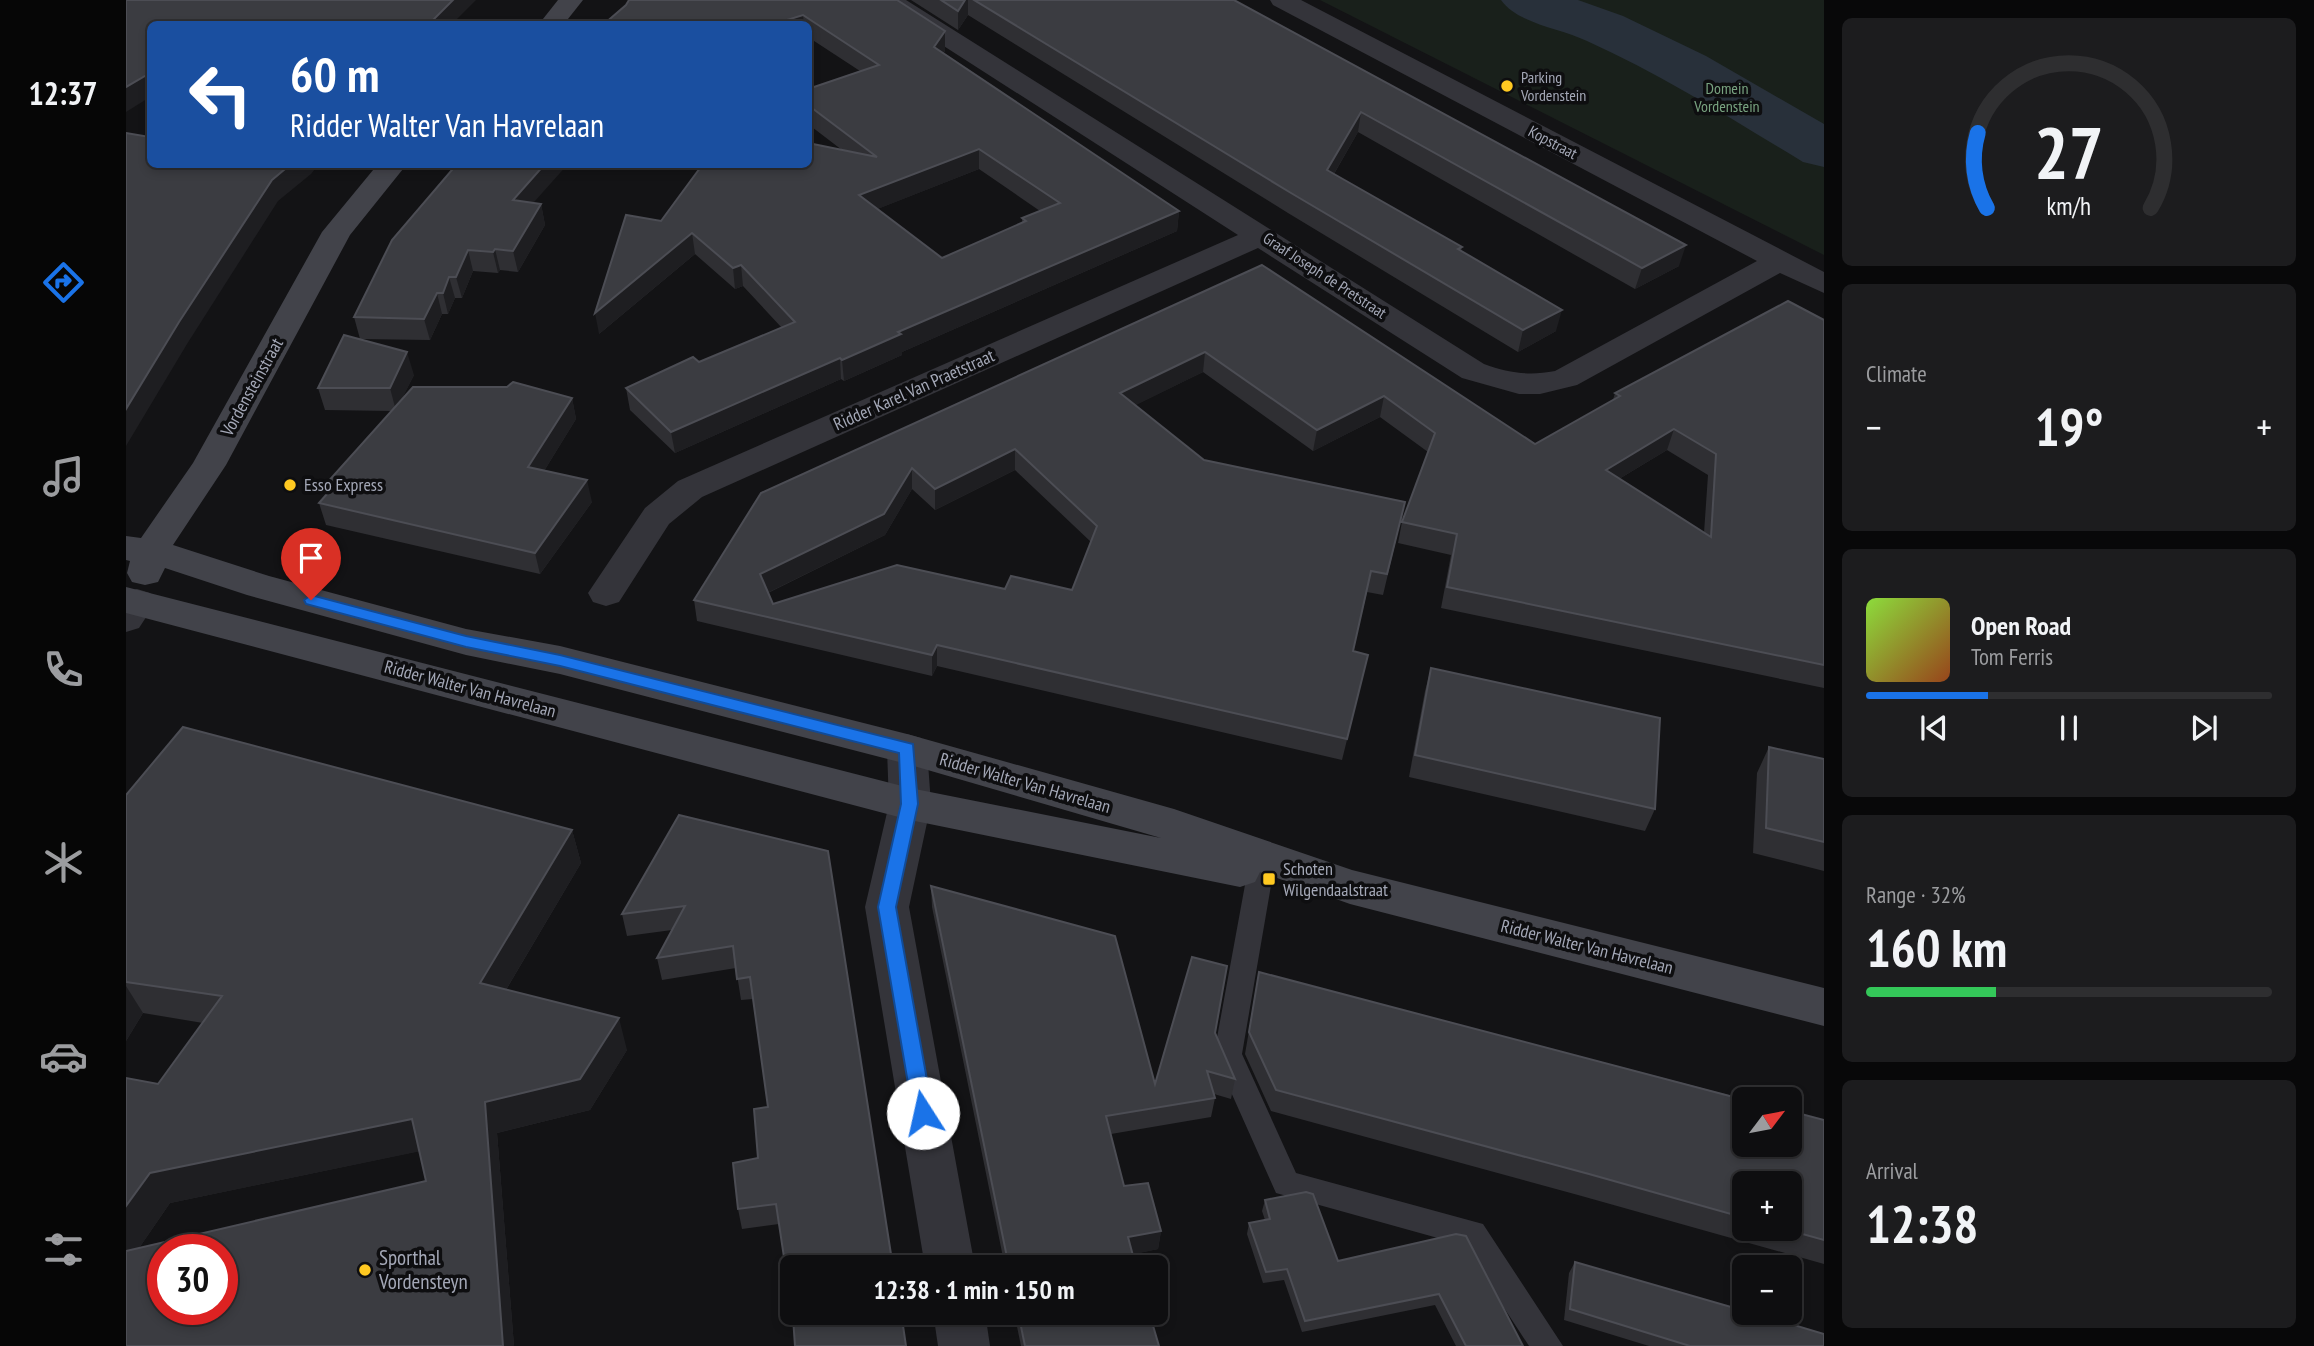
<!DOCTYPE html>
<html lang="en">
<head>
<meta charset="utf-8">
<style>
  body { margin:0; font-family:"PT Sans Narrow",sans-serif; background:#1c1c1e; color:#f1f3f6; height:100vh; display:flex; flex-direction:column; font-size:26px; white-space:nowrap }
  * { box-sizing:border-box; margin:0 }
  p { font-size:23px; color:#9b9c9f }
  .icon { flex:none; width:38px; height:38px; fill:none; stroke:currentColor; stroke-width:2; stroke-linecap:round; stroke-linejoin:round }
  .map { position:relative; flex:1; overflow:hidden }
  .drawer { display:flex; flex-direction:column; gap:18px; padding:18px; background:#080809; width:490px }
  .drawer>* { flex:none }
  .banner { position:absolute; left:21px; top:21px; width:665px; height:147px; border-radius:10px; box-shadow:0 4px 10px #0003,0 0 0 2px #2e2e30; background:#1a4fa0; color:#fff; overflow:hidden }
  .needle { width:46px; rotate:58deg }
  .tools { position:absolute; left:1606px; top:1087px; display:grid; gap:14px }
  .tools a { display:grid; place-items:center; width:70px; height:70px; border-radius:10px; background:#0e0e10; box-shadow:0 4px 10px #0003,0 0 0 2px #2e2e30; font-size:35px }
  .speed { position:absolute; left:21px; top:1234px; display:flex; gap:14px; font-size:35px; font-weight:700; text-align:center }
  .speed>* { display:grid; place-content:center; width:91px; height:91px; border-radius:50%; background:#0e0e10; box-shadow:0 4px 10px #0003,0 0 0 2px #2e2e30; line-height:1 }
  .speed .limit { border:10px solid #d22; background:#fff; color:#111 }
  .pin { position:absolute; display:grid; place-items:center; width:60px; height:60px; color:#fff; margin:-72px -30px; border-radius:50% 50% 50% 0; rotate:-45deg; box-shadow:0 0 7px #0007 }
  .pin .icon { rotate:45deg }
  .me { position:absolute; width:77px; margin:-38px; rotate:350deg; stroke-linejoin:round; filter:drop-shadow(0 0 5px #0008) }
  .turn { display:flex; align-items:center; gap:24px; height:147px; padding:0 28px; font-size:32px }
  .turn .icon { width:91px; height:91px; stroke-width:2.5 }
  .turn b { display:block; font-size:49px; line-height:60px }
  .big { font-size:52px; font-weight:800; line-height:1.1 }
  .drawer .card { flex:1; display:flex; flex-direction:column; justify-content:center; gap:10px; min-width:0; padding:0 24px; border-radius:10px; background:#1c1c1e }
  .drawer .dial { align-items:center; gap:0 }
  .dial svg { height:182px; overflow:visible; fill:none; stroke:#2e2e30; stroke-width:7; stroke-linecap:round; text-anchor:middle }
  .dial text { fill:#f1f3f6; stroke:none }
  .song { display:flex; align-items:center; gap:21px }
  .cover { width:84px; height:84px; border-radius:10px; background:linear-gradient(135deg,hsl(90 70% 55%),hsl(20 70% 35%)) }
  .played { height:7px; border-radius:4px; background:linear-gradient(90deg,#1a73e8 30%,#2e2e30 30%) }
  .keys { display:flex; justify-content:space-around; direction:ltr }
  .heat { display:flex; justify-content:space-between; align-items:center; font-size:38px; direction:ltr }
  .charge { height:10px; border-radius:5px; background:linear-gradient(90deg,#34c759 32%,#2e2e30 0) }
  .trip { position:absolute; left:654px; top:1255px; width:388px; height:70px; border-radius:10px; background:#0e0e10; box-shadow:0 4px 10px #0003,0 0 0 2px #2e2e30; font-weight:800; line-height:70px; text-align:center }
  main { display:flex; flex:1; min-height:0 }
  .tabs { display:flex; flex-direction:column; width:126px; justify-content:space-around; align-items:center; background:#060606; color:#9b9c9f }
  .tabs .icon { width:49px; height:49px }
  .tabs .active { color:#1a73e8 }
  .tabs b { font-size:32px; color:#f1f3f6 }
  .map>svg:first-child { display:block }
</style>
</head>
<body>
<main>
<nav class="tabs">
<b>12:37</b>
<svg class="icon active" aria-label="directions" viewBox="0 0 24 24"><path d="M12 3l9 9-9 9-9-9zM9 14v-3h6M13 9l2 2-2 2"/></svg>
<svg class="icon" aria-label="music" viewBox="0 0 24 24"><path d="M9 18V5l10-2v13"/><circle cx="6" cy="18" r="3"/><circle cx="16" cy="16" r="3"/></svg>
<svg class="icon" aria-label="phone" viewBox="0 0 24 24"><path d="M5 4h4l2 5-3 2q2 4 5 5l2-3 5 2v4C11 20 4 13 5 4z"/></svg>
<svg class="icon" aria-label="climate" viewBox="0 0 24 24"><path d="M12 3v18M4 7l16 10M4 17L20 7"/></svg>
<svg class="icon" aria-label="car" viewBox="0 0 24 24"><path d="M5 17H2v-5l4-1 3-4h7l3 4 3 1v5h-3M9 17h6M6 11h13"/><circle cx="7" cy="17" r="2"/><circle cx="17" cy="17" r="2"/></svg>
<svg class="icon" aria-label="filters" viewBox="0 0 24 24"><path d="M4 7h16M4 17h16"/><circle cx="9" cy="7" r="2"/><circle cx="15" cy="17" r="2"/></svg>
</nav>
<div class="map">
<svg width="1698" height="1346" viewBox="0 0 1698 1346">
  <rect width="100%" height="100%" fill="#131315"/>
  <polygon fill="#19201b" points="1194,0 1698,0 1698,255"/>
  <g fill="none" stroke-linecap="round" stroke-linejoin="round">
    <path fill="#28303a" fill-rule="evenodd" d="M1375,0H1452L1497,16L1580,56L1698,124V167L1677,162C1606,119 1536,75 1461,41C1434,28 1392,24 1375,0Z"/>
    <polygon fill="#34343a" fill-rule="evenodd" points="1134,864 1143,867 1147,874 1116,1054 1170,1173 1357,1224 1437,1346 1403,1346 1337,1245 1150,1193 1088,1054 1121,874 1125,867"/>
    <g fill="#34343a" fill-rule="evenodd">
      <path d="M751,0H780L1358,364C1383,373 1403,376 1429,371L1631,261L1147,5L1144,0H1175L1698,272V293L1654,273L1451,385L1414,394H1393L1336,378L1132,248L576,497L543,524L493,602L480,606L467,602L462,593L519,508L552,481L1112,235L754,5Z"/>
      <polygon points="11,589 24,593 30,602 13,628 0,632 0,592"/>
      <polygon points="781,734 795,738 801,749 805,804 783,907 849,1267 799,1267 739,907 763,804 761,749 767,738"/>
      <polygon points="807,1312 859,1312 864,1346 812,1346"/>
    </g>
    <g fill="#42434a" fill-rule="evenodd">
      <polygon points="432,0 457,0 438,24 413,24"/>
      <polygon points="252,164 281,164 224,235 100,465 47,545 143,576 340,629 434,646 781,734 1048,809 1226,870 1698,988 1698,1026 1224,904 1134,872 1129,882 1114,887 784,820 0,613 0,587 784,788 1035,838 781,764 434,674 340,655 121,595 39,568 32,582 19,585 6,582 1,573 4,561 0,560 0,536 15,538 67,463 196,232"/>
    </g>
  </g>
  <g fill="#2f2f33" fill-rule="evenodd">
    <path d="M771,0L819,31V50L818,53L1053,211L1051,231L776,352V355L718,381L715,379L549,453L504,410L500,388L573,362L656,328L617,286L609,289L569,254L473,334L535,221L716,150L682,124V89L734,71L682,37V24H478ZM853,169L914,211L896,218V223L816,258L751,209Z"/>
    <polygon points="785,0 1108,0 1553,266 1509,289 1232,132 1208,174 1336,247 1335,251 1430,331 1392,352 1162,213 842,15 832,30"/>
    <polygon points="407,203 415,204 419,225 392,272 374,270 372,273 347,271 336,298 329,298 322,314 316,314 304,340 234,339 228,317"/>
    <path d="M1136,265L1409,444L1487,400L1489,393L1698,320V688L1315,608L1325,555L1272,543L1276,522L1302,452L1254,417L1187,451L1077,372L1009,405L1078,460L1279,502L1257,595L1241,592L1227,651L1242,655L1216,760L811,666L806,676L571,621L568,600L635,493ZM1541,450L1582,475L1578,533L1493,479ZM889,470L965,542L946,590L879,589L647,604L642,593L759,535L786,489L809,510Z"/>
    <polygon points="288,375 275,400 446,398 450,419 418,471 466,502 414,574 200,525 193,503 203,492 200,484 266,411 199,410 192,388"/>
    <polygon points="1305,668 1529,809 1519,831 1283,777 1299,691"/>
    <polygon points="1643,747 1698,759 1698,871 1627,853 1631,773"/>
    <path d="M0,795L446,830L455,863L380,990L501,1050L464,1110L371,1133L388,1346H0L32,1084L77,1023L17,1013L0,1041ZM293,1151L300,1181L13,1248L44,1203Z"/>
    <polygon points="702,851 667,1317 653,1224 616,1229 612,1209 632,1158 642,1107 627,999 615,1000 610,968 536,980 531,958 546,930 501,936 496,914"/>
    <polygon points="805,886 1029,1084 1089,1034 1109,1079 1105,1099 1088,1094 1089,1098 1085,1117 985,1134 998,1186 1035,1231 1032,1249 1007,1254 1010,1267 879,1267 806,907"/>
    <path d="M1133,972L1698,1120V1264L1452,1195L1145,1111L1119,1054ZM1619,1183L1664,1228H1619Z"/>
    <polygon points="1139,1200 1212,1261 1330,1234 1397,1346 1330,1346 1309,1305 1176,1332 1158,1280 1137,1283 1121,1234 1123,1223 1139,1220 1136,1211"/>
    <polygon points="1449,1262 1698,1346 1523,1346 1438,1320 1443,1273"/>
    <polygon points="888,1312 1023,1312 1033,1346 895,1346"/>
  </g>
  <g fill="#1e1e21">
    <polygon points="327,0 350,0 326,24 303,24"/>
    <polygon points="839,0 842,0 842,15 832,30 832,11"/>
    <polygon points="677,15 678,24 648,24"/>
    <polygon points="819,31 819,50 809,67 808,47"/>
    <polygon points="24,73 24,97 0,112 0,87"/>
    <polygon points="1235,112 1232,132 1198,191 1201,170"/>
    <polygon points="853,149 853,169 734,216 733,195"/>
    <polygon points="165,164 193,164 185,174 152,201 61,344 0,446 0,409 53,322 146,180"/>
    <polygon points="419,164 442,164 392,220 387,200"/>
    <polygon points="415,204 419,225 392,272 387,251"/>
    <polygon points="1053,211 1051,231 776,352 776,355 718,381 716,360 772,332"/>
    <polygon points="566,233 569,254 473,334 469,313"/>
    <polygon points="1560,245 1553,266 1509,289 1516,268"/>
    <polygon points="369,249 374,270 372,273 367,252"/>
    <polygon points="342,250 347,271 336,298 330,277"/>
    <polygon points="615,265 617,286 609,289 607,268"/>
    <polygon points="323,277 329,298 322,314 317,293"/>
    <polygon points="311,293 316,314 304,340 298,319"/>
    <polygon points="1436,310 1430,331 1392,352 1397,330"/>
    <polygon points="281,352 288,375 270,411 264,388"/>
    <polygon points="1079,352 1077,372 992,414 994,393"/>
    <polygon points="714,358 715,379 549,453 545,432"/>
    <polygon points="1258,396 1254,417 1187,451 1191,430"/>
    <polygon points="446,398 450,419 407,489 402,467"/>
    <polygon points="1548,429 1541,450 1473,491 1480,470"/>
    <polygon points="889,449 889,470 809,510 809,489"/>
    <polygon points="786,468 786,489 759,535 637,595 634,574"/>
    <polygon points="461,480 466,502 414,574 409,553"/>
    <polygon points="811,645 811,666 806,676 806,655"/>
    <polygon points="446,830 455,863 365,1015 354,983"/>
    <polygon points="0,986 17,1013 0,1041"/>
    <polygon points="493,1018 501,1050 464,1110 371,1133 388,1346 377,1346 359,1102"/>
    <polygon points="286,1119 300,1150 44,1203 0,1267 0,1206 24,1173"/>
    <polygon points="1035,1231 1032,1249 1000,1256 1002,1237"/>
  </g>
  <g fill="#3b3c41" stroke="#4c4d54" stroke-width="2" fill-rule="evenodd">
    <polygon points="0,0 327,0 303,24 24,24 24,73 0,87"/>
    <path d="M503,0H771L819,31L808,47L1053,211L772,332L775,334L716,360L714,358L545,432L500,388L567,357L573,362L669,322L615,265L607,268L566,233L469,313L500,215L535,221L577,164H682V143L751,157L682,105V89L753,65L677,15L648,24H478L500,5ZM853,149L934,203L896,218L900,221L816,258L733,195Z"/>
    <polygon points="815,0 839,0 832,11"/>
    <polygon points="848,0 1108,0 1560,245 1516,268 1235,112 1201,170 1336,247 1332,249 1436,310 1397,330 1165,193"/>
    <polygon points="0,133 24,137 24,164 165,164 146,180 53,322 0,409"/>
    <polygon points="331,164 419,164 387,200 415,204 387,251 369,249 367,252 342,250 330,277 323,277 317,293 311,293 298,319 228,317 266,240"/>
    <path d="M1136,265L1409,444L1494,396L1489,393L1662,301L1698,320V665L1321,587L1331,534L1276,522L1309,433L1258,396L1191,430L1079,352L994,393L1078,460L1279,502L1261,574L1245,571L1227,651L1242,655L1221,739L811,645L806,655L568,600L635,493ZM1548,429L1590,454L1585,537L1480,470ZM889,449L971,526L946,590L885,576L879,589L771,565L647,604L634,574L758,514L786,468L809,489Z"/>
    <polygon points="218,335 281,352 264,388 192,388"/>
    <polygon points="387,382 446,398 402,467 461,480 409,553 193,503 208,486 200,484 287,387 381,387"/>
    <polygon points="1305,668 1534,718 1529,809 1289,755"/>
    <path d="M57,727L446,830L354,983L493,1018L454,1079L359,1102L377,1346H0V1251L300,1181L286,1119L24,1173L0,1206V1078L32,1084L96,996L0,982V795ZM37,1250H96V1309H37Z"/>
    <polygon points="1643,747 1698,759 1698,842 1640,828"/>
    <polygon points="553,815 702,851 767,1267 667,1267 667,1312 775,1312 780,1346 669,1346 667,1317 650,1204 612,1209 607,1163 632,1158 628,1109 642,1107 624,977 611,979 607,946 531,958 559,906 496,914"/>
    <polygon points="805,886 989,936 1029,1084 1066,957 1101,966 1089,1033 1109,1079 1081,1071 1089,1098 980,1116 998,1186 1022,1183 1035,1231 1002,1237 1010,1267 883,1267"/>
    <polygon points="1133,972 1619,1100 1619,1144 1664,1144 1664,1111 1698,1120 1698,1240 1655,1228 1664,1228 1664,1183 1619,1183 1619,1218 1463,1174 1150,1090 1123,1032"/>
    <polygon points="1180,1192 1187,1194 1212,1261 1330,1234 1340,1236 1397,1346 1340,1346 1313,1294 1179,1321 1161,1269 1140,1272 1123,1223 1144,1219 1139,1200"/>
    <polygon points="1449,1262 1619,1311 1619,1312 1624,1312 1698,1334 1698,1346 1564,1346 1444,1309"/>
    <polygon points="892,1312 1023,1312 1033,1346 899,1346"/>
  </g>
  <polygon fill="#1a73e8" stroke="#114b97" stroke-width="2" points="185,595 340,636 434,655 787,744 792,804 770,907 807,1113 804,1119 797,1122 790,1119 787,1113 752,907 775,804 773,753 434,666 340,647 180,604 178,600"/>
  <g fill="#ffc921" stroke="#0e0e10" stroke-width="2.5">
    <circle cx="1381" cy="86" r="7"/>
    <circle cx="164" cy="485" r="7"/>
    <rect x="1136" y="872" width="14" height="14" rx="3.5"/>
    <circle cx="239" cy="1270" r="7"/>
  </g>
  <g text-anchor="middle" stroke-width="7" stroke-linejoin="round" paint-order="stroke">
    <g font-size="16" fill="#a4a8b7" stroke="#0e0e10" text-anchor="start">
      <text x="1395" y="83">Parking<tspan x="1395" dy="18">Vordenstein</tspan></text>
    </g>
    <g font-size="16" fill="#79a380" stroke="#0e0e10">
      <text x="1601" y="94">Domein<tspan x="1601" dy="18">Vordenstein</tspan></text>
    </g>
    <g font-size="16" fill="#a4a8b7" stroke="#0e0e10">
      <text transform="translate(1427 142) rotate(28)" y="6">Kopstraat</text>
      <text transform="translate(1199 275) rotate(33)" y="6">Graaf Joseph de Pretstraat</text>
    </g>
    <g font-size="18" fill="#a4a8b7" stroke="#0e0e10">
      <text transform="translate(126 387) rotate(-61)" y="6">Vordensteinstraat</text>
      <text transform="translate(788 390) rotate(-24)" y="6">Ridder Karel Van Praetstraat</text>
      <text transform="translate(344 689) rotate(15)" y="6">Ridder Walter Van Havrelaan</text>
      <text transform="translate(899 783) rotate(16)" y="6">Ridder Walter Van Havrelaan</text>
      <text transform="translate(1461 947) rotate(14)" y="6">Ridder Walter Van Havrelaan</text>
    </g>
    <g font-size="18" fill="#a4a8b7" stroke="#0e0e10" text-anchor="start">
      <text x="178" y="491">Esso Express</text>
      <text x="1157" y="875">Schoten<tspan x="1157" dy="21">Wilgendaalstraat</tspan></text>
    </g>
    <g font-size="21" fill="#a4a8b7" stroke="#0e0e10" text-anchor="start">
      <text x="253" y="1265">Sporthal<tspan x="253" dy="24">Vordensteyn</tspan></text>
    </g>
  </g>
</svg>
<div class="tools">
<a><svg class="needle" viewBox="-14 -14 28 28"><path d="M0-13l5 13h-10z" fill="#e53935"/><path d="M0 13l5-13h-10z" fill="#9b9c9f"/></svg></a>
<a>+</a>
<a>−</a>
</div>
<div class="speed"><div class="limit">30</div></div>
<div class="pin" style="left:185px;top:600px;background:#d93025"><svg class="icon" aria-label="arrive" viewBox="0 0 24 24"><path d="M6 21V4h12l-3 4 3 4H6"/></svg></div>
<svg class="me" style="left:797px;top:1113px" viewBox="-20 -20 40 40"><circle r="19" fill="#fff"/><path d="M0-13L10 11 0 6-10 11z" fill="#1a73e8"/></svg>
<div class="trip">12:38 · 1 min · 150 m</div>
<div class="banner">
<div class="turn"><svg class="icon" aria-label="left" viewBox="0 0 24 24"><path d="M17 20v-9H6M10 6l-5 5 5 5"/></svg><div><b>60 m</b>Ridder Walter Van Havrelaan</div></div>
</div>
</div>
<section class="drawer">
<div class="card dial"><svg viewBox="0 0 100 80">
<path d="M14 69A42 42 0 1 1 86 69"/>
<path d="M14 69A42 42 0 0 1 10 36" stroke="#1a73e8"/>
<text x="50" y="56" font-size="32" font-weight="700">27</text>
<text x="50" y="72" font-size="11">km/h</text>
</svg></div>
<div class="card"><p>Climate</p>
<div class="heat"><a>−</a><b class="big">19°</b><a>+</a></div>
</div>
<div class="card">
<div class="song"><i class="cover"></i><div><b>Open Road</b><p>Tom Ferris</p></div></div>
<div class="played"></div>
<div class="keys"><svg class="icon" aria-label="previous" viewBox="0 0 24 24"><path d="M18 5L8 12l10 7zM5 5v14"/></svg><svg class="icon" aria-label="pause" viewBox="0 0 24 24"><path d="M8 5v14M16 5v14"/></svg><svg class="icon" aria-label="next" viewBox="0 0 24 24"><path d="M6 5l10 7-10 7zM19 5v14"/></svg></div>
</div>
<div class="card"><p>Range · 32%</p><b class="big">160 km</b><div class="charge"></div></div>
<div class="card"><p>Arrival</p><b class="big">12:38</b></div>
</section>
</main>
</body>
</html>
